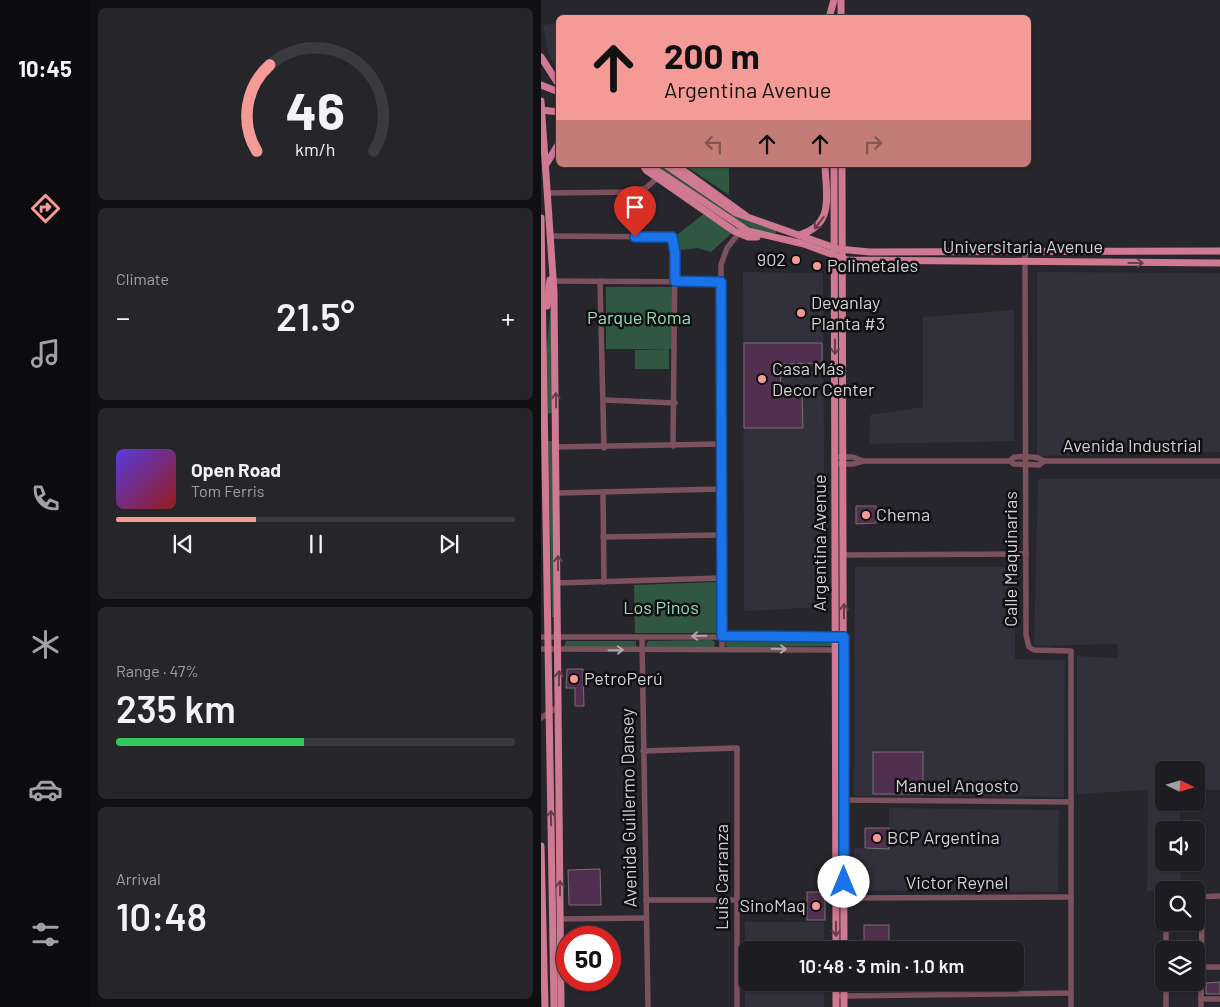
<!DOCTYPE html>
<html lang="en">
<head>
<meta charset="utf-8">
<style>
  body { margin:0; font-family:Barlow,sans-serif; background:#25252a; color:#f1f3f6; height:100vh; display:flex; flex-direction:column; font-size:19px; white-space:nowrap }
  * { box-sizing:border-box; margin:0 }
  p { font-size:16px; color:#a0a1a5 }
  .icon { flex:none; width:28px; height:28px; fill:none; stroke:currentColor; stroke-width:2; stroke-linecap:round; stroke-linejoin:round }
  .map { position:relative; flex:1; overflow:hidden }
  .side { display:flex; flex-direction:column; gap:8px; padding:8px; background:#100f12; width:451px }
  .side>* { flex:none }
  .guide { position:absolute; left:15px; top:15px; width:475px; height:152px; border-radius:8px; box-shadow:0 1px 4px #0004,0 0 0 1px #3b3a3f; background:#f59b97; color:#111; overflow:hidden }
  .needle { width:32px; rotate:95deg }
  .tools { position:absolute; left:614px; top:761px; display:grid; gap:10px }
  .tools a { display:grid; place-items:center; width:50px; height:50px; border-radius:8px; background:#1d1c21; box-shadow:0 1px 4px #0004,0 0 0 1px #3b3a3f; font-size:25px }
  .speed { position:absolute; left:15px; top:926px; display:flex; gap:10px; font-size:25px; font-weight:700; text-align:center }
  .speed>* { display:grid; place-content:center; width:65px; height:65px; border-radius:50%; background:#1d1c21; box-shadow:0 1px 4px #0004,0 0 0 1px #3b3a3f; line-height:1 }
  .speed .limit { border:8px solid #d22; background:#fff; color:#111 }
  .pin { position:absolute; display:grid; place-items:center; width:42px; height:42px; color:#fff; margin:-51px -21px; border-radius:50% 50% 50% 0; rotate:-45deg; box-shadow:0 0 5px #0007 }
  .pin .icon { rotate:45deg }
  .me { position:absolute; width:55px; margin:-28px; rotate:0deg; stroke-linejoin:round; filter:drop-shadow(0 0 4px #0008) }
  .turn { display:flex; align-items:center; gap:18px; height:105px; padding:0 25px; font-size:22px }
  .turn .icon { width:65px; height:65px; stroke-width:2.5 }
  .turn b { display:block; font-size:35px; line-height:42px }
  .lanes { display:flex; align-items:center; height:48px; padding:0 25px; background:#0003; justify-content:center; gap:25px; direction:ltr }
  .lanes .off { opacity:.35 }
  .big { font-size:38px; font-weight:600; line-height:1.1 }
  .side .widget { flex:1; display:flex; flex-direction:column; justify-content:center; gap:8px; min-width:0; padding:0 18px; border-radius:8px; background:#25252a }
  .side .dial { align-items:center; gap:0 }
  .dial svg { height:130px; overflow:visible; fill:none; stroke:#3b3a3f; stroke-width:7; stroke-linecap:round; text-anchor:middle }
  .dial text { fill:#f1f3f6; stroke:none }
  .song { display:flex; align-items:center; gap:15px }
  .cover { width:60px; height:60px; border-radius:8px; background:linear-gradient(135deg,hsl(250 70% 55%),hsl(0 70% 35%)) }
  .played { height:5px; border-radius:2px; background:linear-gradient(90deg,#f59b97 35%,#3b3a3f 35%) }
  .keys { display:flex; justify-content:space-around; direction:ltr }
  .heat { display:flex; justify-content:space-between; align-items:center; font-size:28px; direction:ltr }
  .charge { height:8px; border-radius:4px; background:linear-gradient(90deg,#34c759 47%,#3b3a3f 0) }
  .trip { position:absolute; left:198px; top:941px; width:285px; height:50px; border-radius:8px; background:#1d1c21; box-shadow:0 1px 4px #0004,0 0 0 1px #3b3a3f; font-weight:600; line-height:50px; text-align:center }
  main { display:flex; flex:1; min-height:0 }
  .tab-bar { display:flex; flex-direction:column; width:90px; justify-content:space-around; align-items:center; background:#0c0b0d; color:#a0a1a5 }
  .tab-bar .icon { width:35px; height:35px }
  .tab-bar .selected { color:#f59b97 }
  .tab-bar b { font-size:22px; color:#f1f3f6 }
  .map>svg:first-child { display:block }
</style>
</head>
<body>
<main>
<nav class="tab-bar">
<b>10:45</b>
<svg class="icon selected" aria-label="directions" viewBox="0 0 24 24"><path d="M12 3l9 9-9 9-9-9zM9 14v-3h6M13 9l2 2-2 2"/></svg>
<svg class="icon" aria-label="music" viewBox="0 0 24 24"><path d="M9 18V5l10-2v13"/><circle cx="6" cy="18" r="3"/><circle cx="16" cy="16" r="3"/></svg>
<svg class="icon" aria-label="phone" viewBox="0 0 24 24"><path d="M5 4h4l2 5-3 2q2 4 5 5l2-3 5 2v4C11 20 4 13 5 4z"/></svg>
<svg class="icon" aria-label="climate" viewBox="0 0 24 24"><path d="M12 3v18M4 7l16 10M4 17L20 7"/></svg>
<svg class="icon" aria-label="car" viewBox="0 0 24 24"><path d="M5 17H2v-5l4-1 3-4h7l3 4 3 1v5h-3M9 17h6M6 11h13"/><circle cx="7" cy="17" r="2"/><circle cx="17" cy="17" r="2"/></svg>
<svg class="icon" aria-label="filters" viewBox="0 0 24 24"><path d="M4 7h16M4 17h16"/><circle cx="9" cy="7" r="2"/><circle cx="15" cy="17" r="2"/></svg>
</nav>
<section class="side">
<div class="widget dial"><svg viewBox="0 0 100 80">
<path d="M14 69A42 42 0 1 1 86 69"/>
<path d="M14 69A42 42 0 0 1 22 16" stroke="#f59b97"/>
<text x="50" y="56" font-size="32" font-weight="700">46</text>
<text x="50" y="72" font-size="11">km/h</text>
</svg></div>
<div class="widget"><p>Climate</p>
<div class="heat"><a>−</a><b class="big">21.5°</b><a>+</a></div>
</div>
<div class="widget">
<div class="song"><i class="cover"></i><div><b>Open Road</b><p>Tom Ferris</p></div></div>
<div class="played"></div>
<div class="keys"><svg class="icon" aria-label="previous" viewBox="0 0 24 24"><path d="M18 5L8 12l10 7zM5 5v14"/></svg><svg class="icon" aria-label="pause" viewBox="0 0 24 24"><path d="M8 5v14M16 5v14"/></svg><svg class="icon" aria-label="next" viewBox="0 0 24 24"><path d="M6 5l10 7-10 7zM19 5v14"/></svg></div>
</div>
<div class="widget"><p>Range · 47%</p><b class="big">235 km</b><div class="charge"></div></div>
<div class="widget"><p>Arrival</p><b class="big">10:48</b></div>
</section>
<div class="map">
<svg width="679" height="1007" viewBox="0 0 679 1007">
  <rect width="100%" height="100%" fill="#27262c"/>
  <g fill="#31303b">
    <polygon points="17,23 18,23 17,72 7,53 2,25"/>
    <polygon points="202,272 282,273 284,607 203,611"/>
    <polygon points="496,272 679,273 679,452 496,456"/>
    <polygon points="473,310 473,441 328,444 329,415 382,407 382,317"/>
    <polygon points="497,479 679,479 679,790 655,790 655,770 622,770 622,802 639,803 639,830 622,830 622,862 639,863 640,890 606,891 607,790 536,794 536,656 577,658 576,644 493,646"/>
    <polygon points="314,567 474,567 474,659 524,660 523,797 313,796"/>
    <polygon points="348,808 518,810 517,892 313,890 313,848 348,849"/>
    <polygon points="204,922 283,922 283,950 206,950 206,982 283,983 283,1007 204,1007"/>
  </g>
  <g fill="#2f5742">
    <polygon points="115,165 124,165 236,230 234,235 213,229 201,223"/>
    <polygon points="143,165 188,165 188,195"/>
    <polygon points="164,213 191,233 170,252 156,248 139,250 132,238"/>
    <polygon points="65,287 131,287 132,349 65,349"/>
    <polygon points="10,304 13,412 6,414 5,356"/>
    <polygon points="128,349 128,369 94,369 94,350"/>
    <polygon points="7,441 13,441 15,617 11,617"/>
    <polygon points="177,582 177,633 94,633 93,585"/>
    <polygon points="170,640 174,642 173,647 106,647 105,645 107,641"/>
    <polygon points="185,640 292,640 292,646 187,647 184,645"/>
    <polygon points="25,641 95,641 95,648 23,647"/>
  </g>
  <g fill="#512f4e" stroke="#767075">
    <polygon points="203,343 281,343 281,363 240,364 239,393 261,394 262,428 203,428"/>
    <polygon points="315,506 335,506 335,523 315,524"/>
    <polygon points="26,669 42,669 43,706 34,706 34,688 25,688"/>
    <rect x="332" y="752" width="50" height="42"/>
    <polygon points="324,828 348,828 348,849 324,848"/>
    <polygon points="59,869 60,905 28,905 27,870"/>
    <rect x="266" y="892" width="18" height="28"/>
    <rect x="323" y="925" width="25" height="25"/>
    <polygon points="679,982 679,994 665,994 665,983"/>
  </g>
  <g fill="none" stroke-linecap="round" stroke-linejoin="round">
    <g stroke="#7b515d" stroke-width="5.5">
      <polyline points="8,193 89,192 105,188 116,178"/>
      <polyline points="9,236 131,237 134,252 132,446"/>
      <polyline points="484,252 485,635 488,647 493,650 530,651 530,1007"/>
      <polyline points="12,281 180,282"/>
      <polyline points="59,281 63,448"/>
      <polyline points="63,400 134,403"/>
      <polyline points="15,447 180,444"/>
      <polyline points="299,457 312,457 322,461 469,461 473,464 498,465 503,461 679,461"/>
      <path d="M469,461L473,457C483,457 495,455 503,461"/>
      <polyline points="298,464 312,464 322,461"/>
      <polyline points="62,492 63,582"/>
      <polyline points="17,493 180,489"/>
      <polyline points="62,537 181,535"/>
      <polyline points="303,555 485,554"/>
      <polyline points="17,583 181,578"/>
      <polyline points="0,637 298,637"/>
      <polyline points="101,638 107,1007"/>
      <polyline points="181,648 180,265 186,248 198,233"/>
      <polyline points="0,649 298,650"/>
      <polyline points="0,718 18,706"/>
      <polyline points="102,751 196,748 196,1007"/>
      <polyline points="303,800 530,802"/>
      <polyline points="655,897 679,896"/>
      <polyline points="303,898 530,897"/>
      <polyline points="105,900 196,900"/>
      <polyline points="19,919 105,918"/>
      <polyline points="625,950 625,922"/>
      <polyline points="655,967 679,967"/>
      <polyline points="300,996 530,993"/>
      <polyline points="660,999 679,999"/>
      <polyline points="625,1007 625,982"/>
      <polyline points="660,1007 661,897"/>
    </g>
    <g stroke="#cf7992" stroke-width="7">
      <polyline points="300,0 300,18"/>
      <polyline points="288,18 293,0"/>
      <polyline points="0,57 18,85"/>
      <polyline points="0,85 18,92"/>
      <polyline points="0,101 13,292 20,1007"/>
      <polyline points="0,110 18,112"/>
      <polyline points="6,163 18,143"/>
      <polyline points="102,165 105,170 193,231 207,237 216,237"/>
      <polyline points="108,165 207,231 263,244 306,260 679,263"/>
      <polyline points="125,165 195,213 297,249 329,252 679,251"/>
      <polyline points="135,165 204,215"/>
      <polyline points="293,165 295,950"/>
      <polyline points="301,165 303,950"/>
      <polyline points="0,218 13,1007"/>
      <path d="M258,235C294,225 285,195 284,165"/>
      <polyline points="6,306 9,280"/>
      <polyline points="0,846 4,1007"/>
      <polyline points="295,982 295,1007"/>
      <polyline points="303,982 303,1007"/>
    </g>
  </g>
  <defs><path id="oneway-shaft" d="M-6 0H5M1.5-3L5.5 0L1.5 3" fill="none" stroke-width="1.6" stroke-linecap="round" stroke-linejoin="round" transform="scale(1.25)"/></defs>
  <g stroke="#663f4c">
    <use href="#oneway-shaft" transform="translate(278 223) rotate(128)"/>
    <use href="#oneway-shaft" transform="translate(595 263)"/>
    <use href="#oneway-shaft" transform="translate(294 347) rotate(90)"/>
    <use href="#oneway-shaft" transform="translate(15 400) rotate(-91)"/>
    <use href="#oneway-shaft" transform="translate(17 563) rotate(-90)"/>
    <use href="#oneway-shaft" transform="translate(303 611) rotate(-90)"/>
    <use href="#oneway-shaft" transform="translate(18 678) rotate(-90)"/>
    <use href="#oneway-shaft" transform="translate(10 818) rotate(-91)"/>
    <use href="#oneway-shaft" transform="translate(19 888) rotate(-90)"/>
    <use href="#oneway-shaft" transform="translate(295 929) rotate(90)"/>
  </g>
  <g stroke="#b3a4aa">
    <use href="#oneway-shaft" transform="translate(158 636) rotate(179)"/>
    <use href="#oneway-shaft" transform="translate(238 649) rotate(1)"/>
    <use href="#oneway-shaft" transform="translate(75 650) rotate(-1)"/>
  </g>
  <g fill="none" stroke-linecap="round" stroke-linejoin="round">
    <g stroke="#114b97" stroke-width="12">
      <polyline id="route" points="94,237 131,237 134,252 134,281 180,282 181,636 303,637 303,882"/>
    </g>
    <use href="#route" stroke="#1a73e8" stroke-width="9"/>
  </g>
  <g fill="#f59b97" stroke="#100f12" stroke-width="2">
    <circle cx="255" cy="260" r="5"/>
    <circle cx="276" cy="266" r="5"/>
    <circle cx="260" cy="313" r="5"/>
    <circle cx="221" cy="379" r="5"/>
    <circle cx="325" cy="515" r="5"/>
    <circle cx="33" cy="679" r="5"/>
    <circle cx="336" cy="838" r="5"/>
    <circle cx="275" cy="906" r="5"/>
  </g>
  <g text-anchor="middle" stroke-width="5" stroke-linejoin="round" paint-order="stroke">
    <g font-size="18" fill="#d1d0d4" stroke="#100f12">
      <text x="482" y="253">Universitaria Avenue</text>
      <text x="591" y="452">Avenida Industrial</text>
      <text transform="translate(279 543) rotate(-90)" y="6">Argentina Avenue</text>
      <text transform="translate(470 559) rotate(-90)" y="6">Calle Maquinarias</text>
      <text x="416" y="792">Manuel Angosto</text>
      <text transform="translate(88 808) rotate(-91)" y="6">Avenida Guillermo Dansey</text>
      <text transform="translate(181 877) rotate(-90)" y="6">Luis Carranza</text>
      <text x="416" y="889">Victor Reynel</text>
    </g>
    <g font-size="18" fill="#d1d0d4" stroke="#100f12" text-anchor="start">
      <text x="245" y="266" text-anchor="end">902</text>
      <text x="286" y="272">Polimetales</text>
      <text x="270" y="309">Devanlay<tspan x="270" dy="21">Planta #3</tspan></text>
      <text x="231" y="375">Casa Más<tspan x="231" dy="21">Decor Center</tspan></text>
      <text x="335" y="521">Chema</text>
      <text x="43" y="685">PetroPerú</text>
      <text x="346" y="844">BCP Argentina</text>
      <text x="265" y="912" text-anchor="end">SinoMaq</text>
    </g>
    <g font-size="18" fill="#91e0b6" stroke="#100f12">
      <text x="98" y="324">Parque Roma</text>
      <text x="120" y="614">Los Pinos</text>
    </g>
  </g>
</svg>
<div class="tools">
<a><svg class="needle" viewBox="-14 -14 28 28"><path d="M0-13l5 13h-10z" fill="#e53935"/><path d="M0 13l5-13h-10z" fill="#a0a1a5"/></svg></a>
<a><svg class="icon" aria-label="sound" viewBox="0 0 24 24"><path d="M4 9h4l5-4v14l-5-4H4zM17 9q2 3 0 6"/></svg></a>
<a><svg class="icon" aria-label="search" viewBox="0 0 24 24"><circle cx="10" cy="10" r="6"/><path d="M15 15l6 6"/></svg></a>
<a><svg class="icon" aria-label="layers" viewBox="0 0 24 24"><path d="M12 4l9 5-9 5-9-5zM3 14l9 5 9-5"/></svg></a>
</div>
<div class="speed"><div class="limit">50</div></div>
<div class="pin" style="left:94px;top:237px;background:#d93025"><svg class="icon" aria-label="arrive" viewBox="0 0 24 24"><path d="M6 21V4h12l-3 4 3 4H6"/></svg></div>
<svg class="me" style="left:303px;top:882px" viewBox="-20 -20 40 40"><circle r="19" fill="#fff"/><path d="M0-13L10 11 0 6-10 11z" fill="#1a73e8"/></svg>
<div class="trip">10:48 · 3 min · 1.0 km</div>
<div class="guide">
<div class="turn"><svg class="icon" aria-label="ahead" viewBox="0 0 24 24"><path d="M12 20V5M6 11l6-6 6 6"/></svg><div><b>200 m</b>Argentina Avenue</div></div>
<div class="lanes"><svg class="icon off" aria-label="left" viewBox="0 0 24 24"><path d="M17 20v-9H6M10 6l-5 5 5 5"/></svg><svg class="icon" aria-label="ahead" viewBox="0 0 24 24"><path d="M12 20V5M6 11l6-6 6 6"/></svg><svg class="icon" aria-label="ahead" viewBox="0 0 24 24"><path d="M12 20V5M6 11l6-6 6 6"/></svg><svg class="icon off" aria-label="right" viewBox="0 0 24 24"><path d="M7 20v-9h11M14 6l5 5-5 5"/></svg></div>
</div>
</div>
</main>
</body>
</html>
